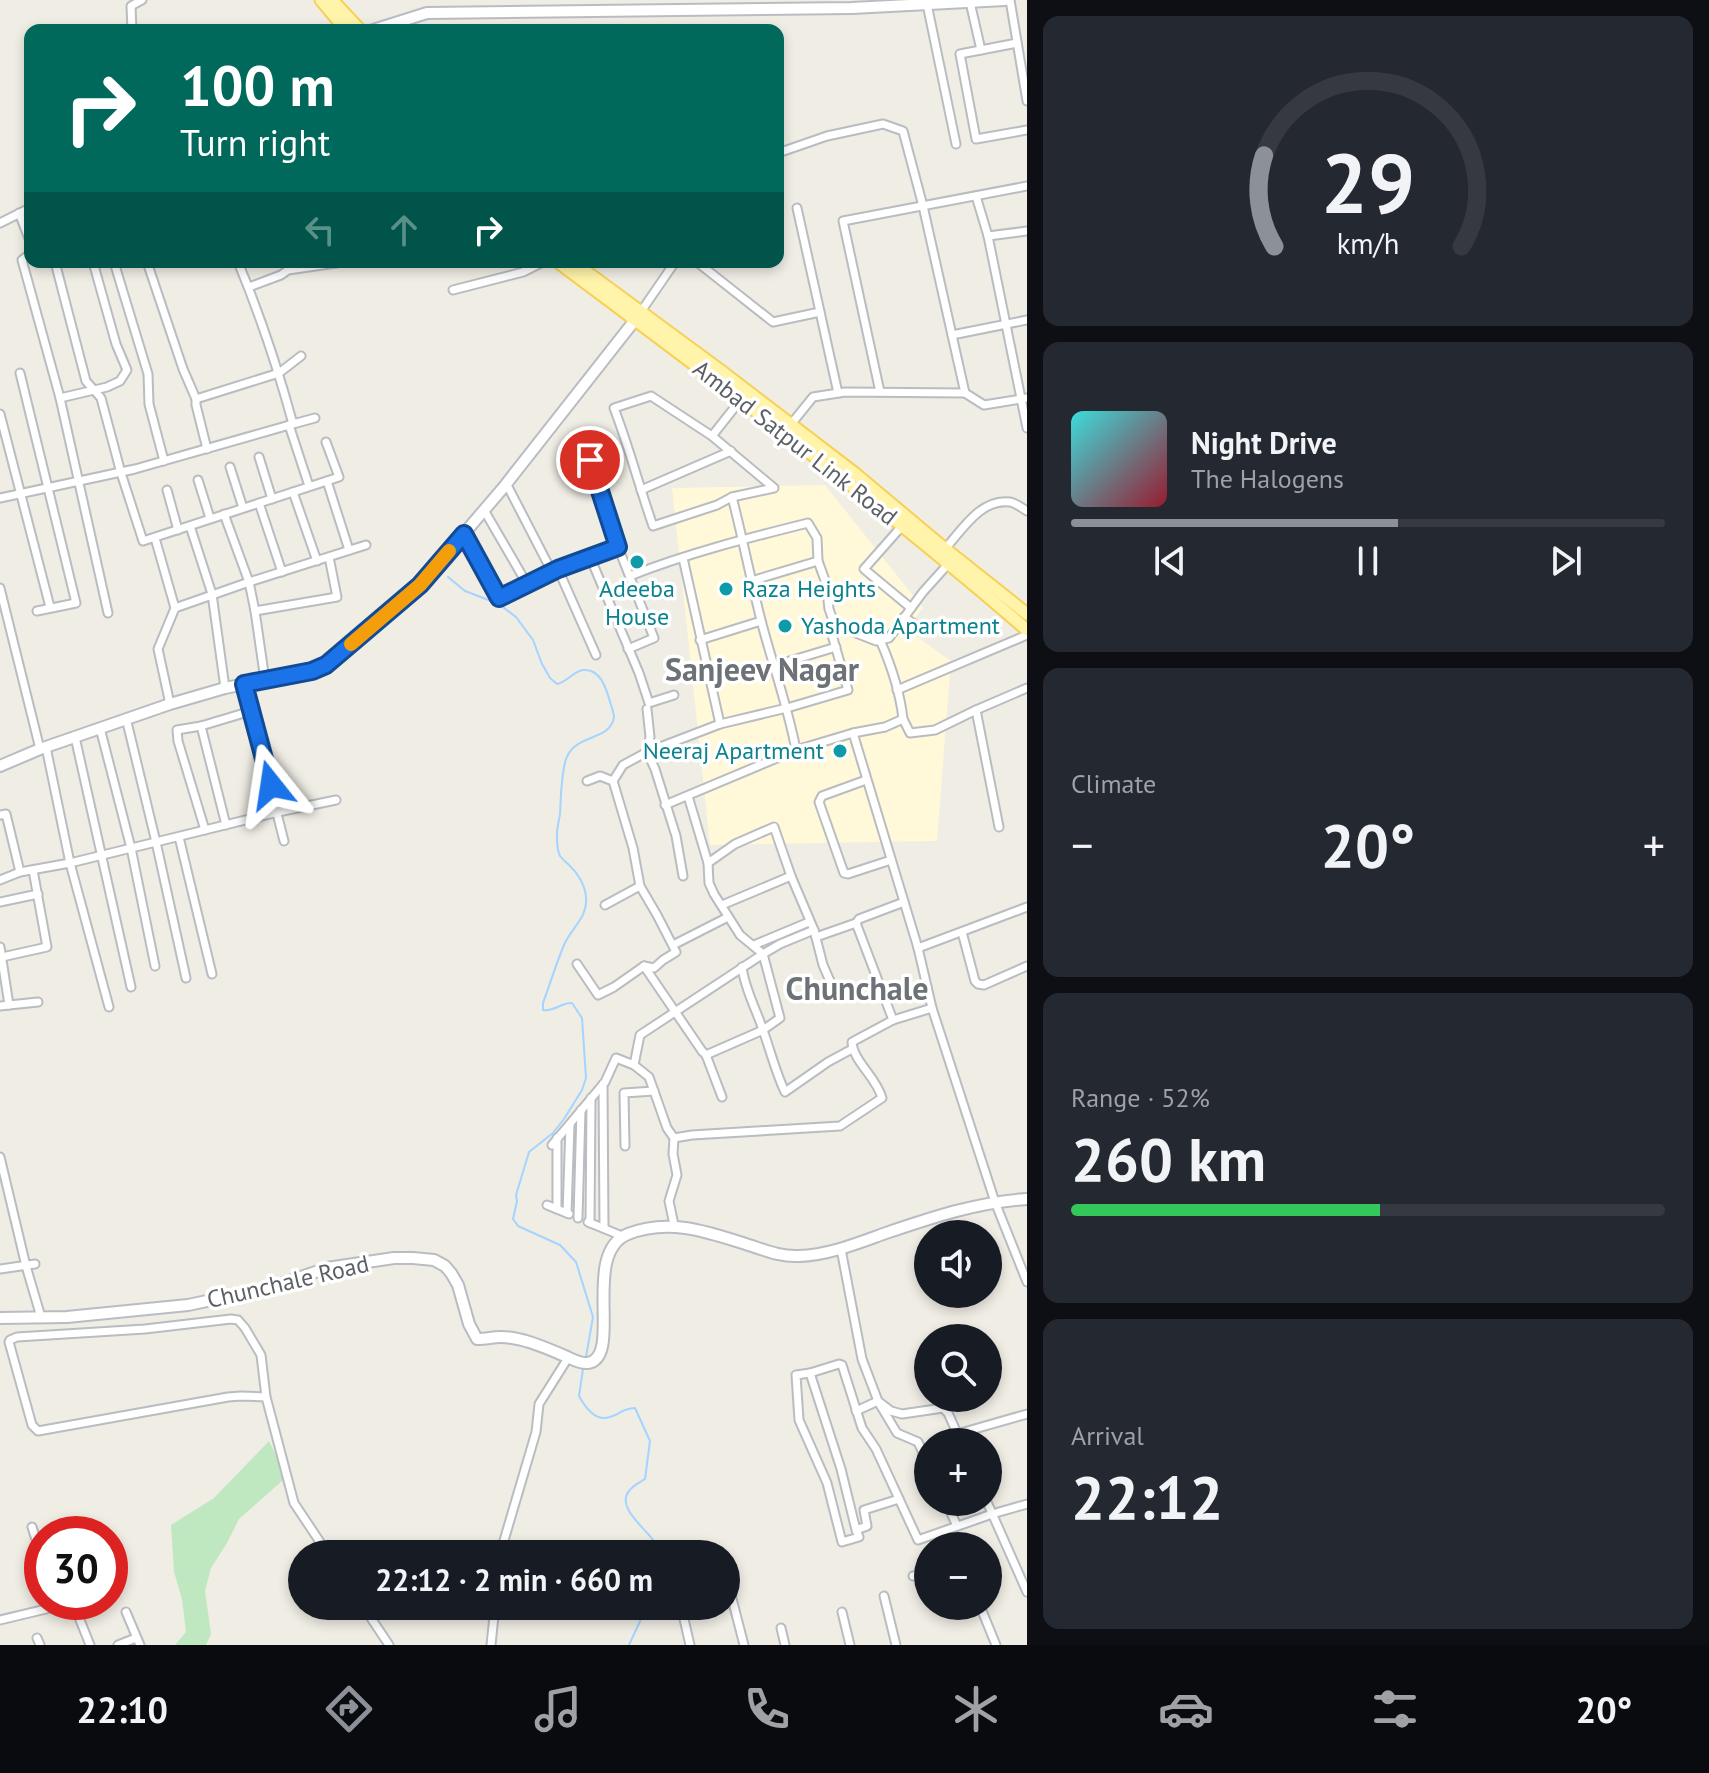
<!DOCTYPE html>
<html lang="en">
<head>
<meta charset="utf-8">
<style>
  body { margin:0; font-family:"PT Sans",sans-serif; background:#242831; color:#f1f3f6; height:100vh; display:flex; flex-direction:column; font-size:30px; white-space:nowrap }
  * { box-sizing:border-box; margin:0 }
  p { font-size:26px; color:#9ea1a6 }
  .icon { flex:none; width:44px; height:44px; fill:none; stroke:currentColor; stroke-width:2; stroke-linecap:round; stroke-linejoin:round }
  .map { position:relative; flex:1; overflow:hidden }
  .sheet { display:flex; flex-direction:column; gap:16px; padding:16px; background:#0d0f14; width:682px }
  .sheet>* { flex:none }
  .guide { position:absolute; left:24px; top:24px; width:760px; height:244px; border-radius:16px; box-shadow:0 4px 12px #0003; background:#00695c; color:#fff; overflow:hidden }
  .tools { position:absolute; left:914px; top:1220px; display:grid; gap:16px }
  .tools a { display:grid; place-items:center; width:88px; height:88px; border-radius:50%; background:#171b24; box-shadow:0 4px 12px #0003; font-size:40px }
  .speed { position:absolute; left:24px; top:1516px; display:flex; gap:16px; font-size:40px; font-weight:700; text-align:center }
  .speed>* { display:grid; place-content:center; width:104px; height:104px; border-radius:50%; background:#171b24; box-shadow:0 4px 12px #0003; line-height:1 }
  .speed .limit { border:12px solid #d22; background:#fff; color:#111 }
  .pin { position:absolute; display:grid; place-items:center; width:68px; height:68px; color:#fff; margin:-34px; border:4px solid #fff; border-radius:50%; box-shadow:0 2px 8px #0007 }
  .me { position:absolute; width:88px; margin:-44px; rotate:345deg; stroke-linejoin:round; filter:drop-shadow(0 0 6px #0008) }
  .turn { display:flex; align-items:center; gap:28px; height:168px; padding:0 24px; font-size:36px }
  .turn .icon { width:104px; height:104px; stroke-width:2.5 }
  .turn b { display:block; font-size:56px; line-height:68px }
  .lanes { display:flex; align-items:center; height:76px; padding:0 24px; background:#0003; justify-content:center; gap:40px; direction:ltr }
  .lanes .off { opacity:.35 }
  .big { font-size:60px; font-weight:800; line-height:1.1 }
  .sheet .tile { flex:1; display:flex; flex-direction:column; justify-content:center; gap:12px; min-width:0; padding:0 28px; border-radius:16px; background:#242831 }
  .sheet .dial { align-items:center; gap:0 }
  .dial svg { height:208px; overflow:visible; fill:none; stroke:#363941; stroke-width:7; stroke-linecap:round; text-anchor:middle }
  .dial text { fill:#f1f3f6; stroke:none }
  .song { display:flex; align-items:center; gap:24px }
  .cover { width:96px; height:96px; border-radius:12px; background:linear-gradient(135deg,hsl(180 70% 55%),hsl(350 70% 35%)) }
  .played { height:8px; border-radius:4px; background:linear-gradient(90deg,#8c9099 55%,#363941 55%) }
  .keys { display:flex; justify-content:space-around; direction:ltr }
  .heat { display:flex; justify-content:space-between; align-items:center; font-size:44px; direction:ltr }
  .charge { height:12px; border-radius:6px; background:linear-gradient(90deg,#34c759 52%,#363941 0) }
  .trip { position:absolute; left:288px; top:1540px; width:452px; height:80px; border-radius:40px; background:#171b24; box-shadow:0 4px 12px #0003; font-weight:800; line-height:80px; text-align:center }
  .tab-bar { display:flex; height:128px; justify-content:space-around; align-items:center; background:#090b0e; color:#9ea1a6 }
  .tab-bar .icon { width:56px; height:56px }
  .tab-bar .active { color:#8c9099 }
  .tab-bar b { font-size:36px; color:#f1f3f6 }
  main { display:flex; flex:1; min-height:0 }
  .map>svg:first-child { display:block }
</style>
</head>
<body>
<main>
<div class="map">
<svg width="1027" height="1645" viewBox="0 0 1027 1645">
  <rect width="100%" height="100%" fill="#efede4"/>
  <polygon fill="#fff8d9" points="825,485 923,608 906,629 951,661 937,841 710,845 672,488"/>
  <polygon fill="#bfe8c1" points="269,1441 282,1468 283,1480 239,1519 227,1543 211,1568 205,1591 211,1634 206,1645 175,1645 186,1632 182,1599 174,1572 171,1525 214,1498"/>
  <g fill="none" stroke-linecap="round" stroke-linejoin="round">
    <g stroke="#a4d4ff" stroke-width="2">
      <path d="M448,577L465,591L499,604L516,617L533,640L542,664L550,678L557,684C567,682 574,671 583,670C602,668 607,692 611,705C612,708 614,715 614,717C610,742 575,733 566,759C561,775 561,797 560,814C559,822 556,830 557,838C557,843 558,852 560,856C563,860 566,862 569,865C578,873 585,885 586,897C588,918 571,928 564,945C556,964 550,984 543,1003V1010C554,1012 562,1002 572,1003L582,1018L586,1078L582,1090L564,1119L553,1133L529,1152L516,1195L517,1201L513,1219L518,1226L560,1245L576,1262L593,1317L586,1357"/>
      <path d="M583,1369L579,1396C585,1407 596,1422 610,1417C621,1414 620,1409 635,1408L650,1441L645,1479C639,1483 633,1485 629,1491C616,1507 644,1527 653,1540L652,1548L647,1554"/>
      <polyline points="629,1645 642,1617 640,1606"/>
    </g>
    <g stroke="#b9bcc1" stroke-width="11">
      <g id="street">
        <polyline points="1010,0 1027,101"/>
        <polyline points="970,2 981,50"/>
        <polyline points="927,4 956,144"/>
        <polyline points="132,30 131,6 142,0"/>
        <polyline points="1017,43 960,54 976,139 1027,130"/>
        <polyline points="778,153 827,136 883,124 903,131 923,206 965,393"/>
        <polyline points="976,196 988,236 1027,428"/>
        <polyline points="797,208 838,393"/>
        <polyline points="19,213 30,241"/>
        <polyline points="0,223 30,208"/>
        <polyline points="988,236 1027,231"/>
        <polyline points="30,254 22,260 60,398 108,613"/>
        <polyline points="55,262 86,381 101,398 121,473 143,541 339,477 326,442"/>
        <polyline points="114,262 148,374 149,404 164,461"/>
        <polyline points="147,262 183,369 196,399 196,405 207,449"/>
        <path d="M238,262C260,315 278,369 293,424L315,418"/>
        <polyline points="697,262 773,322 820,312"/>
        <polyline points="249,287 281,275 288,270 343,262"/>
        <polyline points="453,290 523,272 543,262"/>
        <polyline points="640,313 675,262"/>
        <polyline points="952,335 1027,320"/>
        <polyline points="20,373 76,603 37,611"/>
        <polyline points="880,392 843,221 1027,186"/>
        <polyline points="60,398 107,387 120,381 127,370 116,344 93,262"/>
        <polyline points="196,399 279,373 301,356"/>
        <polyline points="0,414 50,607"/>
        <polyline points="289,425 309,486"/>
        <polyline points="788,428 813,397 845,392 965,393 984,405 1027,398"/>
        <path d="M712,436L651,396L614,408C629,447 639,486 653,526L717,505L732,497L774,488L712,436L742,398"/>
        <polyline points="259,457 272,499"/>
        <polyline points="590,460 618,547"/>
        <polyline points="230,467 243,508"/>
        <polyline points="198,480 210,518"/>
        <polyline points="327,481 349,550"/>
        <polyline points="506,483 552,572 618,547 654,638 628,649"/>
        <polyline points="167,490 178,530"/>
        <polyline points="641,490 731,451"/>
        <polyline points="293,492 317,561"/>
        <path d="M732,497C743,539 751,582 762,624C773,666 788,707 796,750L853,733L885,727L903,719L910,733L935,730L976,710L1027,688"/>
        <polyline points="0,498 135,469 293,424"/>
        <polyline points="259,503 282,572"/>
        <polyline points="484,510 527,584"/>
        <polyline points="224,514 249,582 255,611 265,680"/>
        <polyline points="190,526 212,594 225,688"/>
        <polyline points="902,526 864,569 911,608"/>
        <polyline points="464,534 499,598 552,572"/>
        <polyline points="155,538 175,608"/>
        <path d="M945,549C962,530 981,498 1010,502C1016,503 1022,508 1027,511"/>
        <polyline points="590,557 639,673 649,703 674,695"/>
        <polyline points="683,558 720,724 787,708 848,690 832,635 836,629"/>
        <polyline points="558,569 596,655"/>
        <path d="M630,576C688,553 748,538 808,523L817,538L818,561L826,583L829,609L836,629L848,630L876,641L889,638L923,592L950,562"/>
        <polyline points="751,581 818,561"/>
        <polyline points="0,588 40,749"/>
        <polyline points="255,611 337,597 329,557"/>
        <polyline points="904,617 917,626"/>
        <polyline points="700,640 761,621"/>
        <path d="M880,640C891,665 900,692 903,719"/>
        <polyline points="773,666 836,647"/>
        <polyline points="244,684 284,841"/>
        <polyline points="897,690 1027,635"/>
        <polyline points="170,704 158,649 175,608 249,582 366,545"/>
        <polyline points="976,710 999,827"/>
        <polyline points="201,726 226,825"/>
        <polyline points="100,728 131,848 155,966"/>
        <polyline points="853,733 918,948 932,1008 995,1202 1027,1282"/>
        <polyline points="75,737 131,987"/>
        <polyline points="46,747 70,863 109,1007"/>
        <polyline points="866,780 822,796 819,802 844,873 848,874 891,860"/>
        <polyline points="587,781 600,776 613,781"/>
        <polyline points="688,796 708,863 709,883 714,894 740,935 763,954 780,1018 763,1030 706,1055"/>
        <polyline points="665,805 796,750"/>
        <polyline points="0,815 6,814 20,872"/>
        <polyline points="205,830 178,741 177,730 201,726 251,711"/>
        <polyline points="179,837 212,974"/>
        <polyline points="708,863 735,844 774,827 791,876 814,930 823,965 837,997"/>
        <polyline points="683,876 676,836 655,769 647,752 720,724"/>
        <polyline points="0,880 20,872 70,863 156,842 126,718"/>
        <polyline points="0,902 38,894"/>
        <polyline points="605,905 640,886"/>
        <polyline points="722,905 791,876"/>
        <polyline points="856,923 893,1020"/>
        <polyline points="962,932 975,981 978,984 984,985 1027,966"/>
        <polyline points="816,937 856,923 859,919 904,902"/>
        <polyline points="673,945 728,917"/>
        <polyline points="754,945 809,922"/>
        <polyline points="0,947 9,1005 0,1006"/>
        <polyline points="918,948 1027,907"/>
        <polyline points="2,957 47,947 33,870"/>
        <polyline points="577,964 598,995 614,987 644,966 654,968 663,960 676,952 657,915 640,886 633,848 613,781 623,765 647,752 650,737 647,709"/>
        <polyline points="644,966 702,1051 706,1055 722,1097"/>
        <path d="M742,967C745,991 757,1010 764,1033C771,1053 776,1073 785,1092L828,1062L852,1049"/>
        <polyline points="186,978 156,842 278,812 336,800"/>
        <polyline points="9,1005 38,1002"/>
        <polyline points="634,1065 640,1035 763,954 780,944 814,930"/>
        <polyline points="603,1084 604,1228"/>
        <polyline points="552,1145 605,1082 616,1058 634,1065 649,1077 667,1128 674,1138"/>
        <polyline points="625,1146 624,1093 654,1091"/>
        <polyline points="0,1157 26,1266 41,1317"/>
        <polyline points="547,1205 569,1214"/>
        <polyline points="557,1209 557,1138"/>
        <polyline points="567,1213 570,1125"/>
        <polyline points="578,1218 581,1110"/>
        <polyline points="588,1222 622,1236"/>
        <polyline points="590,1223 591,1098"/>
        <path d="M674,1225L669,1201L677,1175L673,1154L674,1138L692,1135L840,1126L882,1098C877,1078 853,1061 852,1042L893,1020L932,1008"/>
        <polyline points="841,1249 862,1359 878,1401 856,1411"/>
        <polyline points="0,1269 35,1264"/>
        <polyline points="810,1373 839,1364 842,1365 862,1428 876,1449 918,1540 992,1514 1027,1504"/>
        <polyline points="266,1397 241,1396 228,1397 38,1431 32,1425 9,1342 10,1340 17,1337 145,1329 231,1319 238,1320 245,1328 261,1355 266,1397 294,1503 328,1554"/>
        <polyline points="878,1401 891,1411 902,1414 943,1408 948,1413 961,1442"/>
        <polyline points="879,1403 897,1433 918,1442 928,1464"/>
        <polyline points="957,1434 1027,1414"/>
        <polyline points="946,1502 957,1526"/>
        <polyline points="987,1502 1027,1592"/>
        <polyline points="32,1527 42,1558"/>
        <polyline points="856,1530 841,1469 810,1373 796,1375 799,1420 827,1483 842,1542 859,1537 856,1530 867,1526 864,1510 899,1499"/>
        <polyline points="667,1551 668,1554"/>
        <polyline points="500,1554 536,1432 539,1404 568,1358"/>
        <polyline points="913,1576 928,1574"/>
        <polyline points="728,1583 744,1645"/>
        <polyline points="884,1596 896,1645"/>
        <polyline points="363,1606 389,1645"/>
        <polyline points="681,1606 690,1645"/>
        <polyline points="980,1606 996,1645"/>
        <polyline points="126,1612 140,1645"/>
        <polyline points="842,1612 850,1645"/>
        <polyline points="649,1613 680,1606"/>
        <polyline points="78,1615 90,1645"/>
        <polyline points="0,1620 71,1603 76,1607"/>
        <polyline points="781,1628 785,1645"/>
        <polyline points="37,1638 40,1645"/>
        <polyline points="118,1645 136,1638"/>
        <polyline points="491,1645 495,1606"/>
      </g>
    </g>
    <g stroke="#b9bdc3" stroke-width="14">
      <g id="secondary">
        <polyline points="373,30 427,13 852,8 1005,0"/>
        <polyline points="0,766 40,749 170,704 225,688 312,671 326,665 420,585 503,488 635,320"/>
        <path d="M0,1318L67,1317L188,1305L269,1288L327,1268L394,1258H413L434,1260L445,1266L451,1273L458,1285L469,1324L477,1339C486,1339 493,1337 501,1337C522,1337 546,1348 565,1356C572,1359 580,1364 588,1363C624,1357 580,1253 628,1234C670,1217 711,1233 752,1246C767,1251 782,1257 799,1256C829,1255 858,1243 886,1233C933,1217 978,1202 1027,1199"/>
      </g>
    </g>
    <g stroke="#f8d055" stroke-width="15">
      <g id="primary">
        <polyline points="321,0 346,30"/>
        <polyline points="332,0 360,30"/>
        <path d="M558,262C717,381 877,500 1027,630"/>
        <polyline points="573,262 721,371 853,472 939,544 1027,614"/>
      </g>
    </g>
    <use href="#street" stroke="#fff" stroke-width="7"/>
    <use href="#secondary" stroke="#fff" stroke-width="10"/>
    <use href="#primary" stroke="#fff4a9" stroke-width="11"/>
  </g>
  <g fill="none" stroke-linecap="round" stroke-linejoin="round">
    <g stroke="#114b97" stroke-width="20">
      <polyline id="route" points="271,785 244,684 312,671 326,665 420,585 464,534 499,598 558,569 618,547 590,460"/>
    </g>
    <use href="#route" stroke="#1a73e8" stroke-width="14"/>
    <polyline stroke="#f59e0b" stroke-width="14" points="351,644 420,585 449,551"/>
  </g>
  <g fill="#0f9aa8" stroke="#fff" stroke-width="3">
    <circle cx="637" cy="562" r="8"/>
    <circle cx="726" cy="589" r="8"/>
    <circle cx="785" cy="626" r="8"/>
    <circle cx="840" cy="751" r="8"/>
  </g>
  <g text-anchor="middle" stroke-width="7" stroke-linejoin="round" paint-order="stroke">
    <g font-size="24" fill="#5c6065" stroke="#fff">
      <text transform="translate(795 443) rotate(38)" y="8">Ambad Satpur Link Road</text>
      <text transform="translate(288 1282) rotate(-13)" y="8">Chunchale Road</text>
    </g>
    <g font-size="24" fill="#0d838f" stroke="#fff" text-anchor="start">
      <text x="637" y="597" text-anchor="middle">Adeeba<tspan x="637" dy="28">House</tspan></text>
      <text x="742" y="597">Raza Heights</text>
      <text x="801" y="634">Yashoda Apartment</text>
      <text x="824" y="759" text-anchor="end">Neeraj Apartment</text>
    </g>
    <g font-size="32" font-weight="bold" fill="#6d7277" stroke="#fff">
      <text x="762" y="681">Sanjeev Nagar</text>
      <text x="857" y="1000">Chunchale</text>
    </g>
  </g>
</svg>
<div class="tools">
<a><svg class="icon" aria-label="sound" viewBox="0 0 24 24"><path d="M4 9h4l5-4v14l-5-4H4zM17 9q2 3 0 6"/></svg></a>
<a><svg class="icon" aria-label="search" viewBox="0 0 24 24"><circle cx="10" cy="10" r="6"/><path d="M15 15l6 6"/></svg></a>
<a>+</a>
<a>−</a>
</div>
<div class="speed"><div class="limit">30</div></div>
<div class="pin" style="left:590px;top:460px;background:#d93025"><svg class="icon" aria-label="arrive" viewBox="0 0 24 24"><path d="M6 21V4h12l-3 4 3 4H6"/></svg></div>
<svg class="me" style="left:271px;top:785px" viewBox="-20 -20 40 40"><path d="M0-17L14 15 0 8-14 15z" fill="#1a73e8" stroke="#fff" stroke-width="4"/></svg>
<div class="trip">22:12 · 2 min · 660 m</div>
<div class="guide">
<div class="turn"><svg class="icon" aria-label="right" viewBox="0 0 24 24"><path d="M7 20v-9h11M14 6l5 5-5 5"/></svg><div><b>100 m</b>Turn right</div></div>
<div class="lanes"><svg class="icon off" aria-label="left" viewBox="0 0 24 24"><path d="M17 20v-9H6M10 6l-5 5 5 5"/></svg><svg class="icon off" aria-label="ahead" viewBox="0 0 24 24"><path d="M12 20V5M6 11l6-6 6 6"/></svg><svg class="icon" aria-label="right" viewBox="0 0 24 24"><path d="M7 20v-9h11M14 6l5 5-5 5"/></svg></div>
</div>
</div>
<section class="sheet">
<div class="tile dial"><svg viewBox="0 0 100 80">
<path d="M14 69A42 42 0 1 1 86 69"/>
<path d="M14 69A42 42 0 0 1 10 34" stroke="#8c9099"/>
<text x="50" y="56" font-size="32" font-weight="700">29</text>
<text x="50" y="72" font-size="11">km/h</text>
</svg></div>
<div class="tile">
<div class="song"><i class="cover"></i><div><b>Night Drive</b><p>The Halogens</p></div></div>
<div class="played"></div>
<div class="keys"><svg class="icon" aria-label="previous" viewBox="0 0 24 24"><path d="M18 5L8 12l10 7zM5 5v14"/></svg><svg class="icon" aria-label="pause" viewBox="0 0 24 24"><path d="M8 5v14M16 5v14"/></svg><svg class="icon" aria-label="next" viewBox="0 0 24 24"><path d="M6 5l10 7-10 7zM19 5v14"/></svg></div>
</div>
<div class="tile"><p>Climate</p>
<div class="heat"><a>−</a><b class="big">20°</b><a>+</a></div>
</div>
<div class="tile"><p>Range · 52%</p><b class="big">260 km</b><div class="charge"></div></div>
<div class="tile"><p>Arrival</p><b class="big">22:12</b></div>
</section>
</main>
<nav class="tab-bar">
<b>22:10</b>
<svg class="icon active" aria-label="directions" viewBox="0 0 24 24"><path d="M12 3l9 9-9 9-9-9zM9 14v-3h6M13 9l2 2-2 2"/></svg>
<svg class="icon" aria-label="music" viewBox="0 0 24 24"><path d="M9 18V5l10-2v13"/><circle cx="6" cy="18" r="3"/><circle cx="16" cy="16" r="3"/></svg>
<svg class="icon" aria-label="phone" viewBox="0 0 24 24"><path d="M5 4h4l2 5-3 2q2 4 5 5l2-3 5 2v4C11 20 4 13 5 4z"/></svg>
<svg class="icon" aria-label="climate" viewBox="0 0 24 24"><path d="M12 3v18M4 7l16 10M4 17L20 7"/></svg>
<svg class="icon" aria-label="car" viewBox="0 0 24 24"><path d="M5 17H2v-5l4-1 3-4h7l3 4 3 1v5h-3M9 17h6M6 11h13"/><circle cx="7" cy="17" r="2"/><circle cx="17" cy="17" r="2"/></svg>
<svg class="icon" aria-label="filters" viewBox="0 0 24 24"><path d="M4 7h16M4 17h16"/><circle cx="9" cy="7" r="2"/><circle cx="15" cy="17" r="2"/></svg>
<b>20°</b>
</nav>
</body>
</html>
